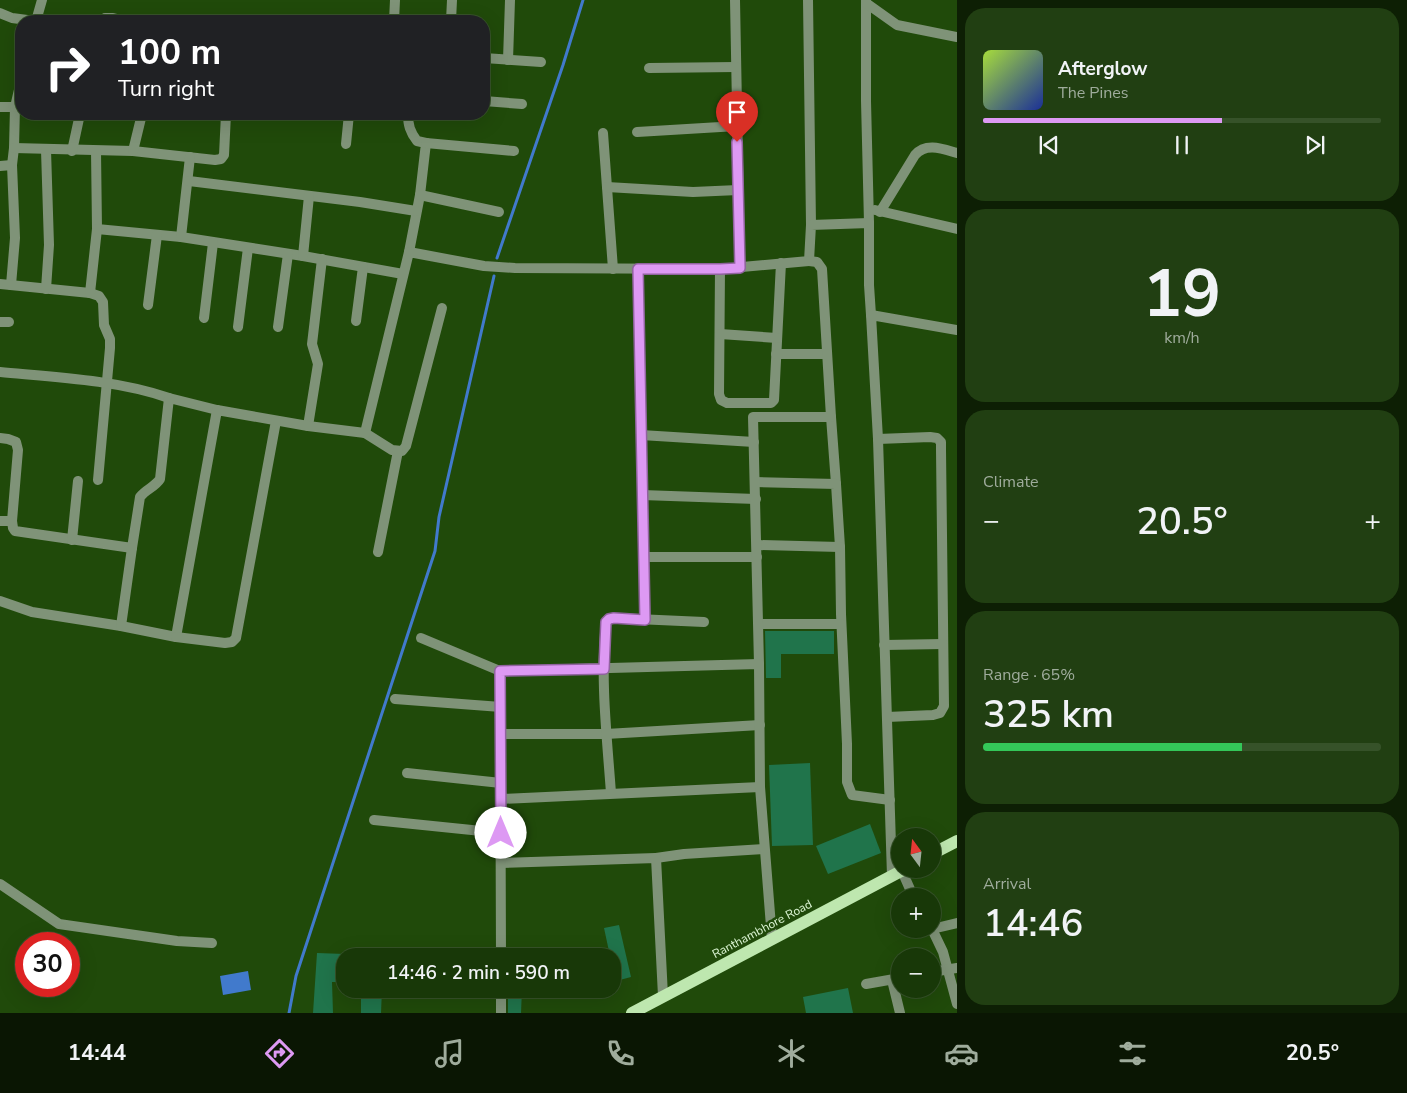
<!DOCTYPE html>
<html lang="en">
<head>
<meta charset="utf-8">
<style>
  body { margin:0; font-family:"Nunito Sans",sans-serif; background:#213f12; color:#f1f3f6; height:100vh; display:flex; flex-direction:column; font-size:19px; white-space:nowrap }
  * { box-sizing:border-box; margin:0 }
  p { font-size:16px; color:#9fac9c }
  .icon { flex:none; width:28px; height:28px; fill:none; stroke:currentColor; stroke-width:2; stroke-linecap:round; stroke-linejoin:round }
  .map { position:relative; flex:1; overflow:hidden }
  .side { display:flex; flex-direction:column; gap:8px; padding:8px; background:#0d1f04; width:450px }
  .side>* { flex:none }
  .banner { position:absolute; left:15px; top:15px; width:475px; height:105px; border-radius:20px; box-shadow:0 5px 20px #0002,0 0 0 1px #365229; background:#202124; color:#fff; overflow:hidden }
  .needle { width:32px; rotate:345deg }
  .tools { position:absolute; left:891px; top:828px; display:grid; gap:10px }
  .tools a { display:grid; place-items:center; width:50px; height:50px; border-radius:50%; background:#183808; box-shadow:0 5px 20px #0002,0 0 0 1px #365229; font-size:25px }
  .speed { position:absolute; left:15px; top:932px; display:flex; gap:10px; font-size:25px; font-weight:700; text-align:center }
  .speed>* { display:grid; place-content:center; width:65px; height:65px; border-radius:50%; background:#183808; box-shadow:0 5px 20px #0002,0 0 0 1px #365229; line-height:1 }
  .speed .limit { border:8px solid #d22; background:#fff; color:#111 }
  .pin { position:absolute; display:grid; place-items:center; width:42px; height:42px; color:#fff; margin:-51px -21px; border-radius:50% 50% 50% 0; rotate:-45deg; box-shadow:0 0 5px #0007 }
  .pin .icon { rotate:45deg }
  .me { position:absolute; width:55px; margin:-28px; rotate:0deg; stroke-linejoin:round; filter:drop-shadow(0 0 4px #0008) }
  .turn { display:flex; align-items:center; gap:18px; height:105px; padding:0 20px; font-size:22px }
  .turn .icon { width:65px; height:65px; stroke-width:2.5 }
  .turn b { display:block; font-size:35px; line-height:42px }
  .big { font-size:38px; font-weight:600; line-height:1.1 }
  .side .card { flex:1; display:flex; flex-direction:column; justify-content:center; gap:8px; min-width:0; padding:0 18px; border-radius:20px; background:#213f12 }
  .side .dial { align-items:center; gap:0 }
  .dial b { font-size:65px; line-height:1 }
  .song { display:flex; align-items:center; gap:15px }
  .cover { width:60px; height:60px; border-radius:8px; background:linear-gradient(135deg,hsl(80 70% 55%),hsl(230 70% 35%)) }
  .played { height:5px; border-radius:2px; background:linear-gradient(90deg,#dd99f3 60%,#365229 60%) }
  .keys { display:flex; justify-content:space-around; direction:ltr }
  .heat { display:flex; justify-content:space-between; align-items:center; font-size:28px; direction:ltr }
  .charge { height:8px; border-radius:4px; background:linear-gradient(90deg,#34c759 65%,#365229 0) }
  .trip { position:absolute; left:336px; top:948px; width:285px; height:50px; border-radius:20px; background:#183808; box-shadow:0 5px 20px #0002,0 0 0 1px #365229; font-weight:600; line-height:50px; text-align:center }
  .tab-bar { display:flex; height:80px; justify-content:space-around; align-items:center; background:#0a1603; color:#9fac9c }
  .tab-bar .icon { width:35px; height:35px }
  .tab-bar .selected { color:#dd99f3 }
  .tab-bar b { font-size:22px; color:#f1f3f6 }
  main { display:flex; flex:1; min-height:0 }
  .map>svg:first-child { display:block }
</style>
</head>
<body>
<main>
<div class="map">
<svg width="957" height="1013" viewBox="0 0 957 1013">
  <rect width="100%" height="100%" fill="#204a0a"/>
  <polygon fill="#417acc" points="248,971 251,990 223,995 220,976"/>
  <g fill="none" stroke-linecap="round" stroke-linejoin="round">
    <g stroke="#417acc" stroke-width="3">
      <polyline points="497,258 563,65 583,0"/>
      <polyline points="289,1013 296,976 435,551 439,517 494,276"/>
    </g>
  </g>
  <g fill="#20744b">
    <polygon points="765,631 834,631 834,654 781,654 781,678 766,678"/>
    <polygon points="810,763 813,845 772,846 769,765"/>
    <polygon points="870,824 881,853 828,874 816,846"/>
    <polygon points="619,925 631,977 616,981 612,966 612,956 610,956 604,928"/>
    <polygon points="317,953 345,954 345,982 332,982 333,1013 313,1013"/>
    <polygon points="848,988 853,1013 806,1013 803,997"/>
    <polygon points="361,989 382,989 381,1013 361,1013"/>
    <polygon points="508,989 522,989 521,1013 508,1013"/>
  </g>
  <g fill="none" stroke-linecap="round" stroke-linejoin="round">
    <g stroke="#7f9378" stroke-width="10">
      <polyline points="735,0 740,267"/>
      <polyline points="808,0 811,225"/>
      <polyline points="866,0 866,101 869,223"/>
      <polyline points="866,3 897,25 957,37"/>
      <polyline points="0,13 12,18 35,21"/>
      <polyline points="36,21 42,0"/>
      <polyline points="102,21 105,18 113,18 125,21"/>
      <polyline points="394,21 395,0"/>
      <polyline points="451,21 452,0"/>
      <polyline points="484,58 541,62"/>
      <polyline points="508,60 510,0"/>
      <polyline points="649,68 736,67"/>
      <polyline points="484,101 522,104"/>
      <polyline points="0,107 15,107 14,148 12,165"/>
      <polyline points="15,107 21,81"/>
      <path d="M408,114C408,125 410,132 417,141L426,143L420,195L409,252"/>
      <polyline points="637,132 737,126"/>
      <polyline points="603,133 613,269"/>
      <polyline points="426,143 514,151"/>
      <polyline points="346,144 349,114"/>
      <polyline points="14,148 133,151 215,160 221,159 224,155 226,114"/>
      <polyline points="72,151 80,114"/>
      <polyline points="96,151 97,229 181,237"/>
      <polyline points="133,151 142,114"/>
      <polyline points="190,157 181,237 303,256 403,274"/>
      <polyline points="0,166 12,165 15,238 11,285"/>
      <polyline points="189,181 360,202 416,211"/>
      <polyline points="607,187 693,192 738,190"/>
      <polyline points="420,195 499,212"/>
      <polyline points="875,210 957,229"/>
      <path d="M880,212L915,155C926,142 943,149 957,153"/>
      <polyline points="303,256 309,196"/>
      <polyline points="638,269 645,620"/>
      <polyline points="720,269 719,394 721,400 727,403 771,403 774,400 781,263"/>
      <polyline points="0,284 90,293 99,296 103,302 104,325 110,339 110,348 98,480"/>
      <polyline points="46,289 49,245 46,150"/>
      <polyline points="90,293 97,229"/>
      <polyline points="148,305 157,235"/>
      <polyline points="204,318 213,243"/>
      <polyline points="356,321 363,267"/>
      <polyline points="0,322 9,322"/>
      <polyline points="238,327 248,248"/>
      <polyline points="278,327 288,254"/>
      <polyline points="720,334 777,338"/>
      <polyline points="776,354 826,354"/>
      <path d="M0,372C54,377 118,380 169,398"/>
      <polyline points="831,417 836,484"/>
      <polyline points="308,426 318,364 312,344 322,259"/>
      <polyline points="365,433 392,450 402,451 406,446 442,308"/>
      <polyline points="641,435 754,442"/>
      <path d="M0,438L8,439L16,442L18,450L12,521L13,528L15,531L132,548L140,497C146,489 155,487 160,479L169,398L217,410"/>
      <polyline points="878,439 930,437 937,438 941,442 941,450 944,706 940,713 933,715 887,717"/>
      <polyline points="755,482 836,484 840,547 841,614 847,744 847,782 852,795 890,800"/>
      <polyline points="642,495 756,499"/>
      <polyline points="0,521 12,521"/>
      <polyline points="72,540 78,481"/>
      <polyline points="757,545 840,547"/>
      <polyline points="378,552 398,451"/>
      <polyline points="644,557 757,557"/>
      <polyline points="0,601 32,612 121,626 176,637 217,410 308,426 365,433 409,252 484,266 515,268 720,269 809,261 811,225 869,223 869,285 871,315"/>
      <polyline points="759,624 841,624"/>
      <polyline points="121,626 132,548"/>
      <polyline points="176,637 225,643 232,642 236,638 276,421"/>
      <polyline points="421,638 500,671"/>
      <polyline points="884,645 943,644"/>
      <polyline points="759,664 753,417 831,417 822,269 817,262 809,261"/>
      <polyline points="395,699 501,707"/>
      <polyline points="501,734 606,734 760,725"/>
      <polyline points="407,773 501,783"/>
      <path d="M611,793C607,737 600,679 606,622L609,619L614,618L704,622"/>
      <polyline points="501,799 760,787"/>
      <polyline points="374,820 501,833"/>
      <polyline points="656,858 684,854 764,849"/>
      <polyline points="501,863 656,858 663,996"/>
      <polyline points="902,871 913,896"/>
      <polyline points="892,876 878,439 871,315 957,330"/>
      <polyline points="0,884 59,924 177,941 212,943"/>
      <polyline points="932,929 943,952 957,1004"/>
      <polyline points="932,929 957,923"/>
      <polyline points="501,956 500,671 759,664 760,787 772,939"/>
      <polyline points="932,972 957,968"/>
      <polyline points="892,980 900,1013"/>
      <polyline points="866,984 900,978"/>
      <polyline points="501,1013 501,989"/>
    </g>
    <g stroke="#bee7af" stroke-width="12">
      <polyline points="932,854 957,841"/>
      <polyline points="632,1013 905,869"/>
    </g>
  </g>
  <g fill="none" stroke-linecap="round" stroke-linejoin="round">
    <g stroke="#90639e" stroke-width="12">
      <polyline id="route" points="501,833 500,671 604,669 606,622 609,619 614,618 645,620 638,269 720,269 740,268 737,142"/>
    </g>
    <use href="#route" stroke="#dd99f3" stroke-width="9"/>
  </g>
  <g text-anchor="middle" stroke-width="5" stroke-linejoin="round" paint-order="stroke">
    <g font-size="12" fill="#def7d6" stroke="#204a0a">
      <text transform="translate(762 929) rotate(-28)" y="4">Ranthambhore Road</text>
    </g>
  </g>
</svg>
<div class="tools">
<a><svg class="needle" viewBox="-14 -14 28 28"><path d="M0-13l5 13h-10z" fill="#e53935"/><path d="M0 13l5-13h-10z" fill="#9fac9c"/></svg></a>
<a>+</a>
<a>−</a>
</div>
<div class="speed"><div class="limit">30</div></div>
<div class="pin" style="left:737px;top:142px;background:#d93025"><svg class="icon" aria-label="arrive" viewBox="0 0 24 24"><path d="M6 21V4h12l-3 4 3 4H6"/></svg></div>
<svg class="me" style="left:501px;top:833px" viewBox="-20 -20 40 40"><circle r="19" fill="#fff"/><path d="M0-13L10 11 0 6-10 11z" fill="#dd99f3"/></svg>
<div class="trip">14:46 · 2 min · 590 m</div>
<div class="banner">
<div class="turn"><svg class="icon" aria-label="right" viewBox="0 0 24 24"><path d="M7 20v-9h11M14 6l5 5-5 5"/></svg><div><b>100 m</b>Turn right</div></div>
</div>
</div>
<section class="side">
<div class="card">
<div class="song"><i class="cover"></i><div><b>Afterglow</b><p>The Pines</p></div></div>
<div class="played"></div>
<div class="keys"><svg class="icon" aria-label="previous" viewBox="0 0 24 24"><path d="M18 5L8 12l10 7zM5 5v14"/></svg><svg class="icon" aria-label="pause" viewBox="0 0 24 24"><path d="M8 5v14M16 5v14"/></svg><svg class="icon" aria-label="next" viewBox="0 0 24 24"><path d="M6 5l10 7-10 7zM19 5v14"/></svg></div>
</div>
<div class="card dial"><b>19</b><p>km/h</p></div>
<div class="card"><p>Climate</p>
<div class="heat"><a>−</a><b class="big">20.5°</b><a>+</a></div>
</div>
<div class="card"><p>Range · 65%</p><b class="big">325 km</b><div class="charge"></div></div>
<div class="card"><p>Arrival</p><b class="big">14:46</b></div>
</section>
</main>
<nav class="tab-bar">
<b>14:44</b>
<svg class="icon selected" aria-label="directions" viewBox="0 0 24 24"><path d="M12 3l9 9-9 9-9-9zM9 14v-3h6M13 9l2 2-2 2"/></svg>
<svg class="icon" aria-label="music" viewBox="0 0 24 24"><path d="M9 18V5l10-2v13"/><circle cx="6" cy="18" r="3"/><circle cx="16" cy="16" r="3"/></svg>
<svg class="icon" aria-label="phone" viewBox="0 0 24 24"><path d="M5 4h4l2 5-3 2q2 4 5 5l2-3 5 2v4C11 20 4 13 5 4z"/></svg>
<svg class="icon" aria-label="climate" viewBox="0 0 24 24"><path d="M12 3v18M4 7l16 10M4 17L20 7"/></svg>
<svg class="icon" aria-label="car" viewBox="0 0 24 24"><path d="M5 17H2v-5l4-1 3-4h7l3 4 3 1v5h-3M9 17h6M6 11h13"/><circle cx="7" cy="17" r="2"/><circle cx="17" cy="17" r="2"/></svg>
<svg class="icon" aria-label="filters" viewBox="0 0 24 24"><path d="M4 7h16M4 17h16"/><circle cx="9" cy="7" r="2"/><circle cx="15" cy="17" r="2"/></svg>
<b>20.5°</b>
</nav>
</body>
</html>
